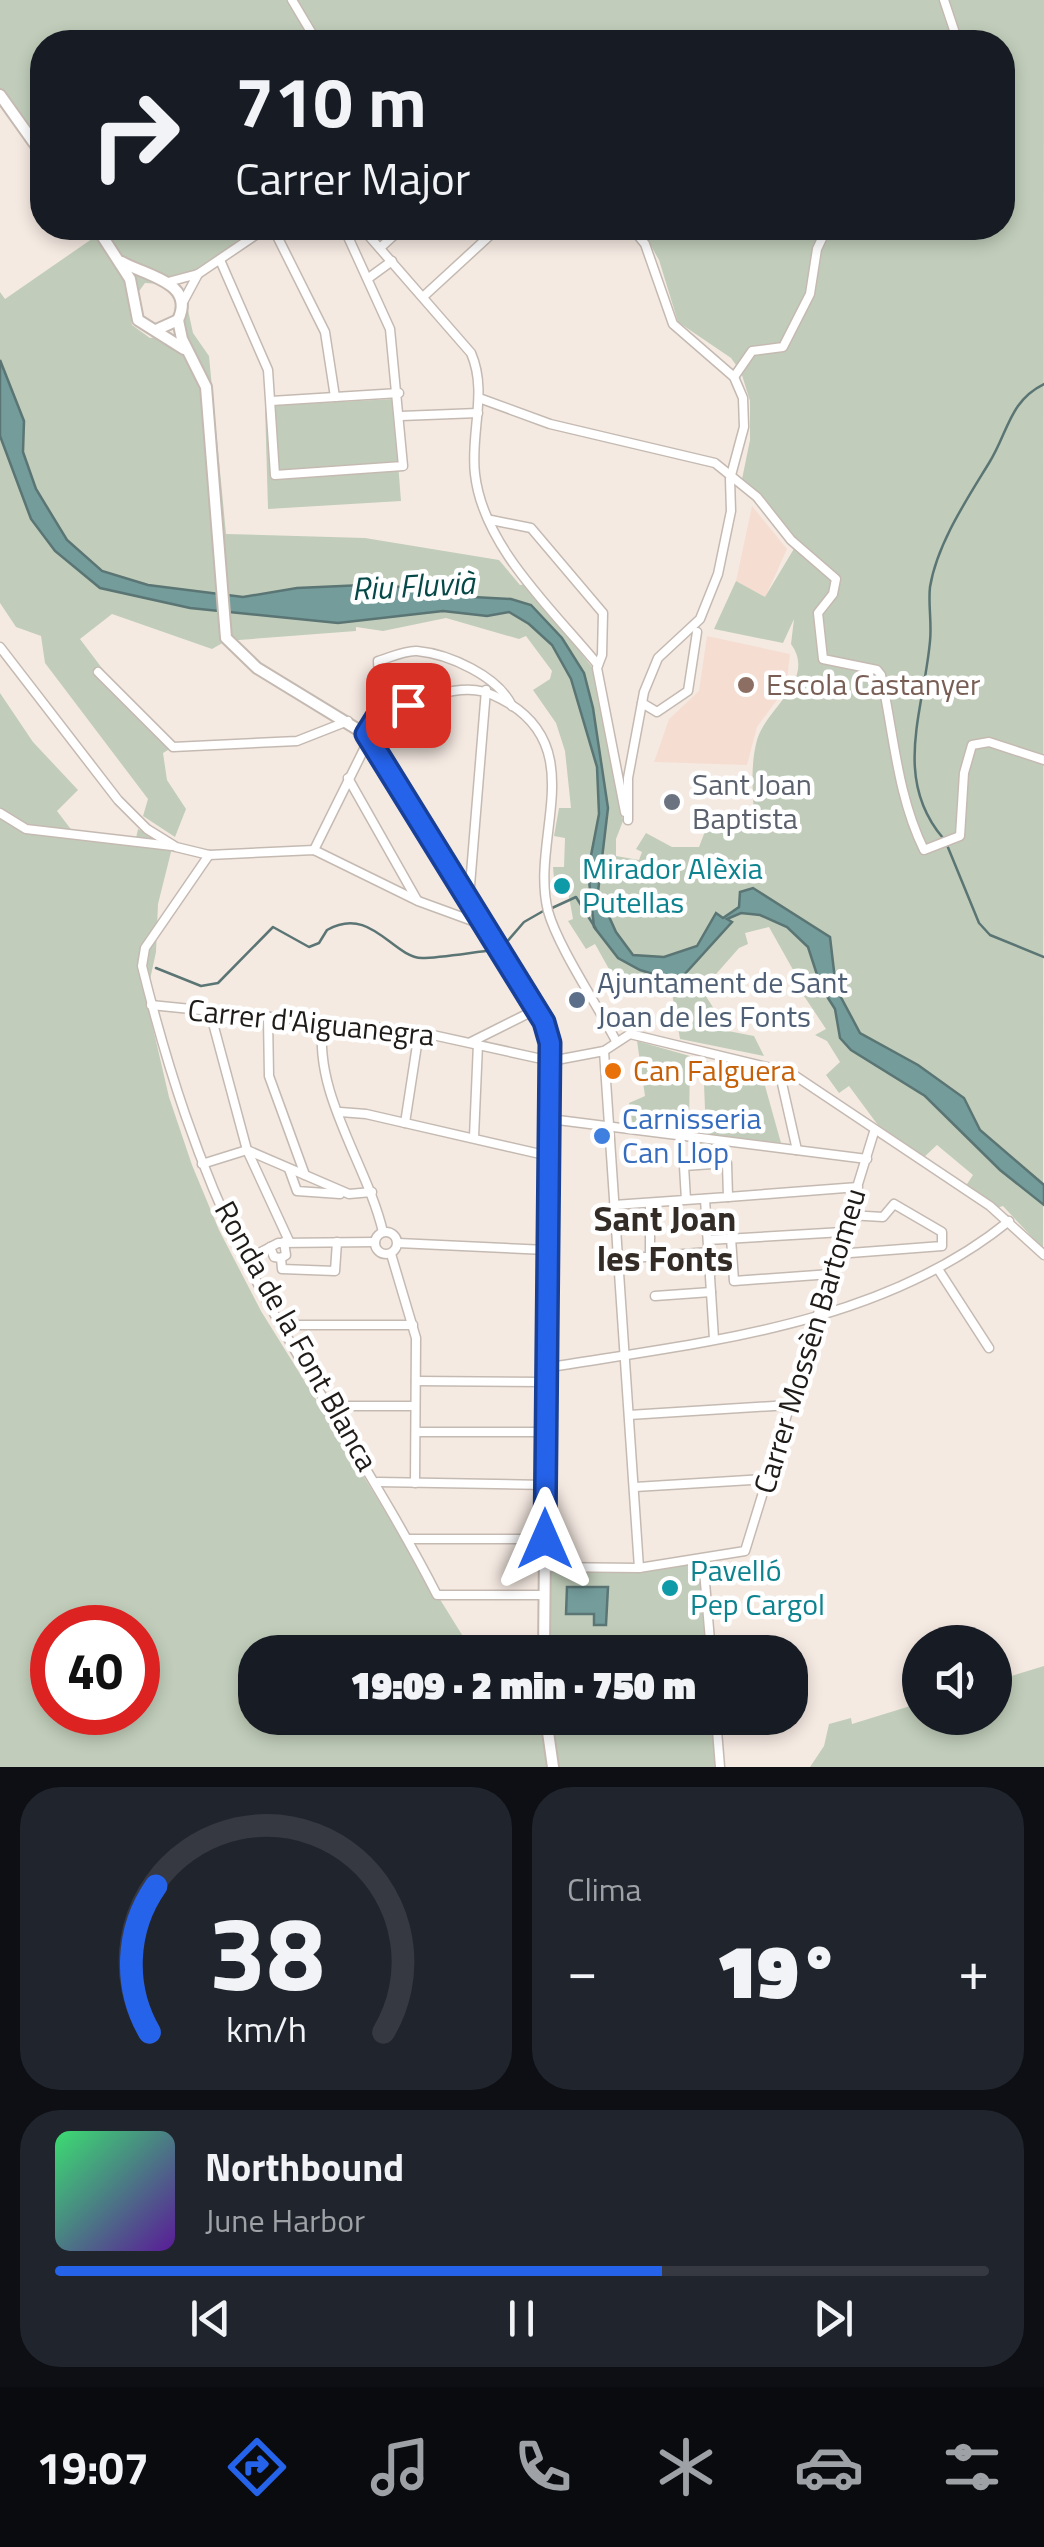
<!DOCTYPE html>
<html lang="es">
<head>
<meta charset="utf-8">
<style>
  body { margin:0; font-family:"Titillium Web",sans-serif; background:#20242c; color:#f1f3f6; height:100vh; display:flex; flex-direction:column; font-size:38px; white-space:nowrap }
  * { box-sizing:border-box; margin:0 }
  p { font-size:32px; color:#9ea1a6 }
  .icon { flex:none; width:55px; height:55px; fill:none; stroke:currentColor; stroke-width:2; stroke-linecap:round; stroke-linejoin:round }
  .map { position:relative; height:1767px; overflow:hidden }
  .details { display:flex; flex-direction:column; gap:20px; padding:20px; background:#0d0f14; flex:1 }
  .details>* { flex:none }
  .hud { position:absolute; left:30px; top:30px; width:985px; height:210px; border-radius:40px; box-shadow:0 5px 15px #0003; background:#171b24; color:#f1f3f6; overflow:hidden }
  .buttons { position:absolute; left:902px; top:1625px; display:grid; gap:20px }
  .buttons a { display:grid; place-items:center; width:110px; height:110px; border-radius:50%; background:#171b24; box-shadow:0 5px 15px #0003; font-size:50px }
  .speed { position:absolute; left:30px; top:1605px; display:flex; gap:20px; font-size:50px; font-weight:700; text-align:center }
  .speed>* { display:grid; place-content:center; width:130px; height:130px; border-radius:50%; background:#171b24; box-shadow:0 5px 15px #0003; line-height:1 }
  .speed .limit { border:15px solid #d22; background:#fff; color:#111 }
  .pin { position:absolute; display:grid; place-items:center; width:85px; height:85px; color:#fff; margin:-42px; border-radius:20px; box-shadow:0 5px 15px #0006 }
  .me { position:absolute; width:110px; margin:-55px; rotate:0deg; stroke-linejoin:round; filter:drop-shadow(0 0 8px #0008) }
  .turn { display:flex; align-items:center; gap:35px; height:210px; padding:0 40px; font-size:45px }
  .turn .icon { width:130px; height:130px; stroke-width:2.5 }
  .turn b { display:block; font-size:70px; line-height:85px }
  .big { font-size:75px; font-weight:800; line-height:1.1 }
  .details .widget { flex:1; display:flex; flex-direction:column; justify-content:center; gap:15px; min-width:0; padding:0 35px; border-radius:40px; background:#20242c }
  .details .dial { align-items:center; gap:0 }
  .dial svg { height:260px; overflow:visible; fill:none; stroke:#363941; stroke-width:7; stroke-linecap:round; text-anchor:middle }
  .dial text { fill:#f1f3f6; stroke:none }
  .song { display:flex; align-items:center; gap:30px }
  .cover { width:120px; height:120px; border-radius:15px; background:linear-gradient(135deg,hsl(140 70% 55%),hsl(270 70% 35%)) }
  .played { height:10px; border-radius:5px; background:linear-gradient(90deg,#2563eb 65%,#363941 65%) }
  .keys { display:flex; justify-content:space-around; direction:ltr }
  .heat { display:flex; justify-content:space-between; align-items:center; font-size:55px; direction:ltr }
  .details .tiles { flex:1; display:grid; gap:20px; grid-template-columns:1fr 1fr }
  .widget:last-child { grid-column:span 2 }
  .trip { position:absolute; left:238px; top:1635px; width:570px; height:100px; border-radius:40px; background:#171b24; box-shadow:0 5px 15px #0003; font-weight:800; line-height:100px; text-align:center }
  .menu { display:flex; height:160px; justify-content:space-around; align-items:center; background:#090b0e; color:#9ea1a6 }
  .menu .icon { width:70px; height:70px }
  .menu .active { color:#2563eb }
  .menu b { font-size:45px; color:#f1f3f6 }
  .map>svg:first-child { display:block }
</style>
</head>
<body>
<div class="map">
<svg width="1044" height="1767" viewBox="0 0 1044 1767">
  <rect width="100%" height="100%" fill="#f5eae2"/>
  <g fill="#f5ddd2">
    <polygon points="752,506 787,549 765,598 736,581"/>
    <polygon points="707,636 790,654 786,688 757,727 747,765 654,762 669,719 699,691"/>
  </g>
  <g fill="#c1cdba" fill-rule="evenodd">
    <path d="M0,0H1044L1043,1249L1003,1206L997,1208L965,1187L973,1175L937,1145L922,1159L886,1136L849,1086L839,1093L826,1075L840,1062L827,1041L815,1035L826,1029L798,987L801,984L769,927L745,933L748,944L739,948L702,990L728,1031L754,1036L764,1056L680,1039L671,988L635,989L631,981L619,987L595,944L586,949L568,921L573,919L566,880L565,890L555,891L553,867H564L565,838L554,836L559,808H571L565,751L556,723L533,690L550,679L552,671L526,636L519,639L446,618L383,631L356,627V631L226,641L212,649L112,614L80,639L129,704L173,747L163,753L167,780L186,809L175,837L143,816L148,799L45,663L41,636L16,627L0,603V292L5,299L86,243L96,236L90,228H256L175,285L145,283L129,305L132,325L150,338L175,334L188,310L193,333L209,356L226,534L365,538L499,560L520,585L527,584L595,671L623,821L616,839V856L639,860L642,852L636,849L646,833L672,847H699L709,821L754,818C753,792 750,765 757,740C766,708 817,680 791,644L794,619L783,643L714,629L736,581L765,597L795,547L759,504L740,489L750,440V401L741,372L731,358L678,322L659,260L641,228H1002V42H42V162L0,104Z"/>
    <polygon points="393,399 401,501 268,509 265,406"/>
    <path d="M0,693L33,742L78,790L57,811L73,832L136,838L138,829L172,848L158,904L156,952L146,998L169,1097L192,1165L219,1230L261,1311L464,1638H551L549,1567L639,1568L703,1559L711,1652H255V1718H716L720,1767H0ZM52,1628H138V1712H52Z"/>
    <polygon points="637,1041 690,1056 689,1133 633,1126 629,1103 645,1096"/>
    <polygon points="703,1060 762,1075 781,1143 706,1134"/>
    <polygon points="1044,1666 1044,1767 810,1767 824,1746 829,1724 851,1718 852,1724 920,1703 920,1718 995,1718 995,1681"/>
  </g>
  <g fill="#739c9b" stroke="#5a7574" stroke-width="2.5">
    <polygon points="0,360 24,421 23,452 36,489 67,540 102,571 148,585 243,597 297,588 386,584 436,595 511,599 531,605 562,638 584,673 593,708 608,808 598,892 616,932 633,955 664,957 697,946 716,913 723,918 739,907 740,892 753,888 830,937 836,988 860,1033 918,1065 964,1098 980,1130 1044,1185 1044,1205 1000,1170 925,1096 851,1050 840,1038 835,1009 821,987 808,947 787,927 760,915 741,913 727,919 732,922 683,976 663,977 640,970 618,958 594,927 588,871 599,814 597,767 571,679 552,645 529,624 509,612 487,616 443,611 338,623 190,608 100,588 55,551 31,519 0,436"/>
    <polygon points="567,1587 608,1587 606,1625 594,1625 594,1614 566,1614"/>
  </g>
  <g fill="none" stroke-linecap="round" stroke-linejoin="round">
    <g stroke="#5a7574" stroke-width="2.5">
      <path d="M943,838C892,778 924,710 930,641C932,623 928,604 930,587C937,544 967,499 989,463C1008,433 1009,401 1044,384"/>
      <polyline points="947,845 979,923 990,935 1044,957"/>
      <polyline points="552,908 576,897 596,929"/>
      <polyline points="505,944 524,922 545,910"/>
      <path d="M156,968L201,986L218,983L273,927L309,947L319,943L327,930C371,905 392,957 422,958C440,958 474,952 494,950"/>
    </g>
    <g stroke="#c5bab2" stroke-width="11">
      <g id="street">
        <polyline points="292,0 317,42"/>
        <polyline points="944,0 958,42"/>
        <polyline points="273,228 325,332 335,397"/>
        <path d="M362,228L471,353C488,392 470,433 475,474C483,547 554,611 598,665"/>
        <polyline points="380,248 402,228"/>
        <polyline points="220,260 268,370 275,475 403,466 390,329 344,228"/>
        <polyline points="370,277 392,261"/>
        <polyline points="168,282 198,274 266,228"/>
        <polyline points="424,296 498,228"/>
        <polyline points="183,302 198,274"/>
        <polyline points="734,377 752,351 783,347 810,294 817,249 827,228"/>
        <path d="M479,398L550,424L715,463L757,497L791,540L836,579L833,594L818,613L823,659L877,670L881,675C894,735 897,795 924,850L960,836L964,773L972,745L989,742L1044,760"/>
        <polyline points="271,401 399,393"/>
        <polyline points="401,416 478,413"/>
        <polyline points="491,520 531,528 603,613 602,655 597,668 625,812"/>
        <polyline points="0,647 118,800 147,829 176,847 209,855 314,850 418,901 481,924"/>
        <polyline points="98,672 173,747 297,741 348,721"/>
        <polyline points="642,703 657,712 688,691 697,632"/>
        <path d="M381,716L378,661C389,658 405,650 417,651C449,654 498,676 512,706"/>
        <path d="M366,733C382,708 424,696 453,691C478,687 489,692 510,704C588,753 530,840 548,911C558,947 598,1006 616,1041"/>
        <polyline points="348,778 417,900"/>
        <polyline points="0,813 26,829 172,846"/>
        <polyline points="628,820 628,778 644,692 658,658 700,619 718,574 731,511 730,479 744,427 743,398 734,377 673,324 645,244 632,228"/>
        <polyline points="314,850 370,737"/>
        <path d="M209,855L145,948L142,966C167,1067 198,1164 245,1259C303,1374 378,1480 437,1595H543"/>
        <polyline points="469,898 486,690"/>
        <polyline points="151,1005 419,1032 551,1061 604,1051 630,1034 791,1073 990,1206 1044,1255"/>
        <polyline points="210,1012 247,1150 289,1241"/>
        <polyline points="268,1018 269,1076 305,1175"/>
        <path d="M323,1023C313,1094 367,1164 383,1232"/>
        <polyline points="471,1042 535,1010"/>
        <polyline points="604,1051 639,1568"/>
        <polyline points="779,1070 797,1150"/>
        <polyline points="340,1112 366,1114 549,1156"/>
        <polyline points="550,1119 867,1159"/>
        <polyline points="405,1123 419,1032"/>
        <polyline points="474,1137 478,1044"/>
        <polyline points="202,1164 247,1150 349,1194 372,1192"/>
        <polyline points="289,1169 297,1191 340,1194"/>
        <polyline points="728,1197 858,1187"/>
        <polyline points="705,1199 714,1339"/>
        <polyline points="650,1203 650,1256"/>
        <polyline points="614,1205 728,1197 727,1163 684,1166 686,1200"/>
        <circle cx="386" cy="1243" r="11"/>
        <polyline points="731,1238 734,1281 831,1274"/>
        <polyline points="708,1240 843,1232"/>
        <polyline points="398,1243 547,1250"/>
        <polyline points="270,1247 274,1257 281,1258 286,1255 284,1242"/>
        <polyline points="391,1254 416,1338 415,1483"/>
        <polyline points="837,1254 942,1246 942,1232 894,1204 883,1217 849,1215"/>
        <polyline points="281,1258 282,1269 335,1271 337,1242"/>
        <polyline points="620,1259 709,1252"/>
        <polyline points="246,1260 278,1243 375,1242"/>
        <polyline points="938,1269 989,1348"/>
        <polyline points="655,1296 711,1292"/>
        <polyline points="283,1325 413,1325"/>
        <path d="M545,1368C703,1342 880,1326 1009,1221"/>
        <polyline points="416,1381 545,1382"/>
        <polyline points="331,1406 415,1406"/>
        <polyline points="629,1415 789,1405"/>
        <polyline points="416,1432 545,1432"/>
        <polyline points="378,1482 545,1485"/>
        <polyline points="635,1487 766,1479"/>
        <polyline points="408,1539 545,1539"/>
        <polyline points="703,1559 711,1652"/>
        <polyline points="544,1567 639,1568 745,1551 874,1132"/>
        <polyline points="716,1718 720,1767"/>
      </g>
    </g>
    <g stroke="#c5bab2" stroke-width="14">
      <g id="secondary">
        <polyline points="0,95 42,154"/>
        <polyline points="97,228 130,279 138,320 184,349"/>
        <path d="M122,262C147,276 196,283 178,320L156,330"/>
        <polyline points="178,320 182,339 206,387 226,638 257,668 370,737 543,1023 550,1043 544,1652"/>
        <polyline points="546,1718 553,1767"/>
      </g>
    </g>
    <use href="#street" stroke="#fff" stroke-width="8"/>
    <use href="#secondary" stroke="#fff" stroke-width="10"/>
  </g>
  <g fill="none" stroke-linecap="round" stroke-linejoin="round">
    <g stroke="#184099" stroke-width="25">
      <polyline id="route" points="408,705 376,718 366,734 544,1022 550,1043 545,1539"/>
    </g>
    <use href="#route" stroke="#2563eb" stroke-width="18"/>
  </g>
  <circle fill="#8d6e63" stroke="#fff" stroke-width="4" cx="746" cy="685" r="10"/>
  <circle fill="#6b7280" stroke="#fff" stroke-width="4" cx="672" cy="802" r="10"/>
  <g fill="#0f9aa8" stroke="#fff" stroke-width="4">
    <circle cx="562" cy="886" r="10"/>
    <circle cx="670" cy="1588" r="10"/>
  </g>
  <circle fill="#5c6f8a" stroke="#fff" stroke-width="4" cx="577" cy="1000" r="10"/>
  <circle fill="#e8710a" stroke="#fff" stroke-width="4" cx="613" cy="1071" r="10"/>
  <circle fill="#3f7fe0" stroke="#fff" stroke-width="4" cx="602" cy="1136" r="10"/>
  <g text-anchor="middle" stroke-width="9" stroke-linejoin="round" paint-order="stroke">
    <g font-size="30" fill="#785e54" stroke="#fff" text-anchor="start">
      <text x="766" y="695">Escola Castanyer</text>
    </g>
    <g font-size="30" fill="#5b616d" stroke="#fff" text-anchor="start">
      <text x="692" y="795">Sant Joan<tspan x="692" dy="34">Baptista</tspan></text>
    </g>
    <g font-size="30" fill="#0d838f" stroke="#fff" text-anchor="start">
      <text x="582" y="879">Mirador Alèxia<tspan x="582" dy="34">Putellas</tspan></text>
      <text x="690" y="1581">Pavelló<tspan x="690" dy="34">Pep Cargol</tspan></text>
    </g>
    <g font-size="30" fill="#4e5e75" stroke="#fff" text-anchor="start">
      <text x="597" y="993">Ajuntament de Sant<tspan x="597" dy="34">Joan de les Fonts</tspan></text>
    </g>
    <g font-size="30" fill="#1f1b19" stroke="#fff">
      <text transform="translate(311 1023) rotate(6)" y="10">Carrer d'Aiguanegra</text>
      <text transform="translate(296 1336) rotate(61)" y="10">Ronda de la Font Blanca</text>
      <text transform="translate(810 1341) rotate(-73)" y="10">Carrer Mossèn Bartomeu</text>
    </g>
    <g font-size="30" fill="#c56008" stroke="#fff" text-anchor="start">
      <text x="633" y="1081">Can Falguera</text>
    </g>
    <g font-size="30" fill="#366cbe" stroke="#fff" text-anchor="start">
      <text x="622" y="1129">Carnisseria<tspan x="622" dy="34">Can Llop</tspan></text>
    </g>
    <g font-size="32" font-style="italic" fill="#064848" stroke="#fff">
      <text transform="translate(413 586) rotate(-3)" y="11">Riu Fluvià</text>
    </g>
    <g font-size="35" font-weight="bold" fill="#332b25" stroke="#fff">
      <text x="665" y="1231">Sant Joan<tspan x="665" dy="40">les Fonts</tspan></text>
    </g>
  </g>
</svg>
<div class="buttons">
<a><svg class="icon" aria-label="sound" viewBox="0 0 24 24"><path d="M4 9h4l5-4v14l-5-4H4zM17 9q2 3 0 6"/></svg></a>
</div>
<div class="speed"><div class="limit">40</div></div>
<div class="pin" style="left:408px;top:705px;background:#d93025"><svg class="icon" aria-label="arrive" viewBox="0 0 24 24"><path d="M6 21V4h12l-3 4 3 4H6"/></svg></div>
<svg class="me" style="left:545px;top:1539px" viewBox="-20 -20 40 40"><path d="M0-17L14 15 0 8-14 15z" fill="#2563eb" stroke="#fff" stroke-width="4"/></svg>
<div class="trip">19:09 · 2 min · 750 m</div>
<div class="hud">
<div class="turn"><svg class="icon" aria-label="right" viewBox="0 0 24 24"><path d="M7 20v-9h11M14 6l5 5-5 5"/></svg><div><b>710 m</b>Carrer Major</div></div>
</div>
</div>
<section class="details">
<div class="tiles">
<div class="widget dial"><svg viewBox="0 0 100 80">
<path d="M14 69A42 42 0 1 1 86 69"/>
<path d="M14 69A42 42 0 0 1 16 24" stroke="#2563eb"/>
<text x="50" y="56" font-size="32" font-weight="700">38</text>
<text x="50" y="72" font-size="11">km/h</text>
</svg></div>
<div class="widget"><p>Clima</p>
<div class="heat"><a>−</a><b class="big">19°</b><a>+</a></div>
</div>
<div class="widget">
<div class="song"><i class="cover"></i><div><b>Northbound</b><p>June Harbor</p></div></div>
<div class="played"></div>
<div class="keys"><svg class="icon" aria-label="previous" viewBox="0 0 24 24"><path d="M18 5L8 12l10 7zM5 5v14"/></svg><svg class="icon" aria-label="pause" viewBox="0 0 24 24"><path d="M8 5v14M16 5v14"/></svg><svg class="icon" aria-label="next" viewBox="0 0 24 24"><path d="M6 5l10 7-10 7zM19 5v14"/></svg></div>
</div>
</div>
</section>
<nav class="menu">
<b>19:07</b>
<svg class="icon active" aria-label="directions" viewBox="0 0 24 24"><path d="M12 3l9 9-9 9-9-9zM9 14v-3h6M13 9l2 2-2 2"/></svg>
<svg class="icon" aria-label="music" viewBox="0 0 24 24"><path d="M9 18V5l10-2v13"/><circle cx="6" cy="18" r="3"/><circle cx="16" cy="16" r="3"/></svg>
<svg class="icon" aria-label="phone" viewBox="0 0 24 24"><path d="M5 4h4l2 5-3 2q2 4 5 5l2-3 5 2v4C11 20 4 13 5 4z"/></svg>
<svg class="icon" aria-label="climate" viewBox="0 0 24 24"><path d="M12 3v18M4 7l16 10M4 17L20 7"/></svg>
<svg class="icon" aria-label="car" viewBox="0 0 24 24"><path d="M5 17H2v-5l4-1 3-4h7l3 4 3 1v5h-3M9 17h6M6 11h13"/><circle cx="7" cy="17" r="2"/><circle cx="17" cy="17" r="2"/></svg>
<svg class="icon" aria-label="filters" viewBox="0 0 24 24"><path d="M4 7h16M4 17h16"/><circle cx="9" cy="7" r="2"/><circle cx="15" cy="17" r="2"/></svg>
</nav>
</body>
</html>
